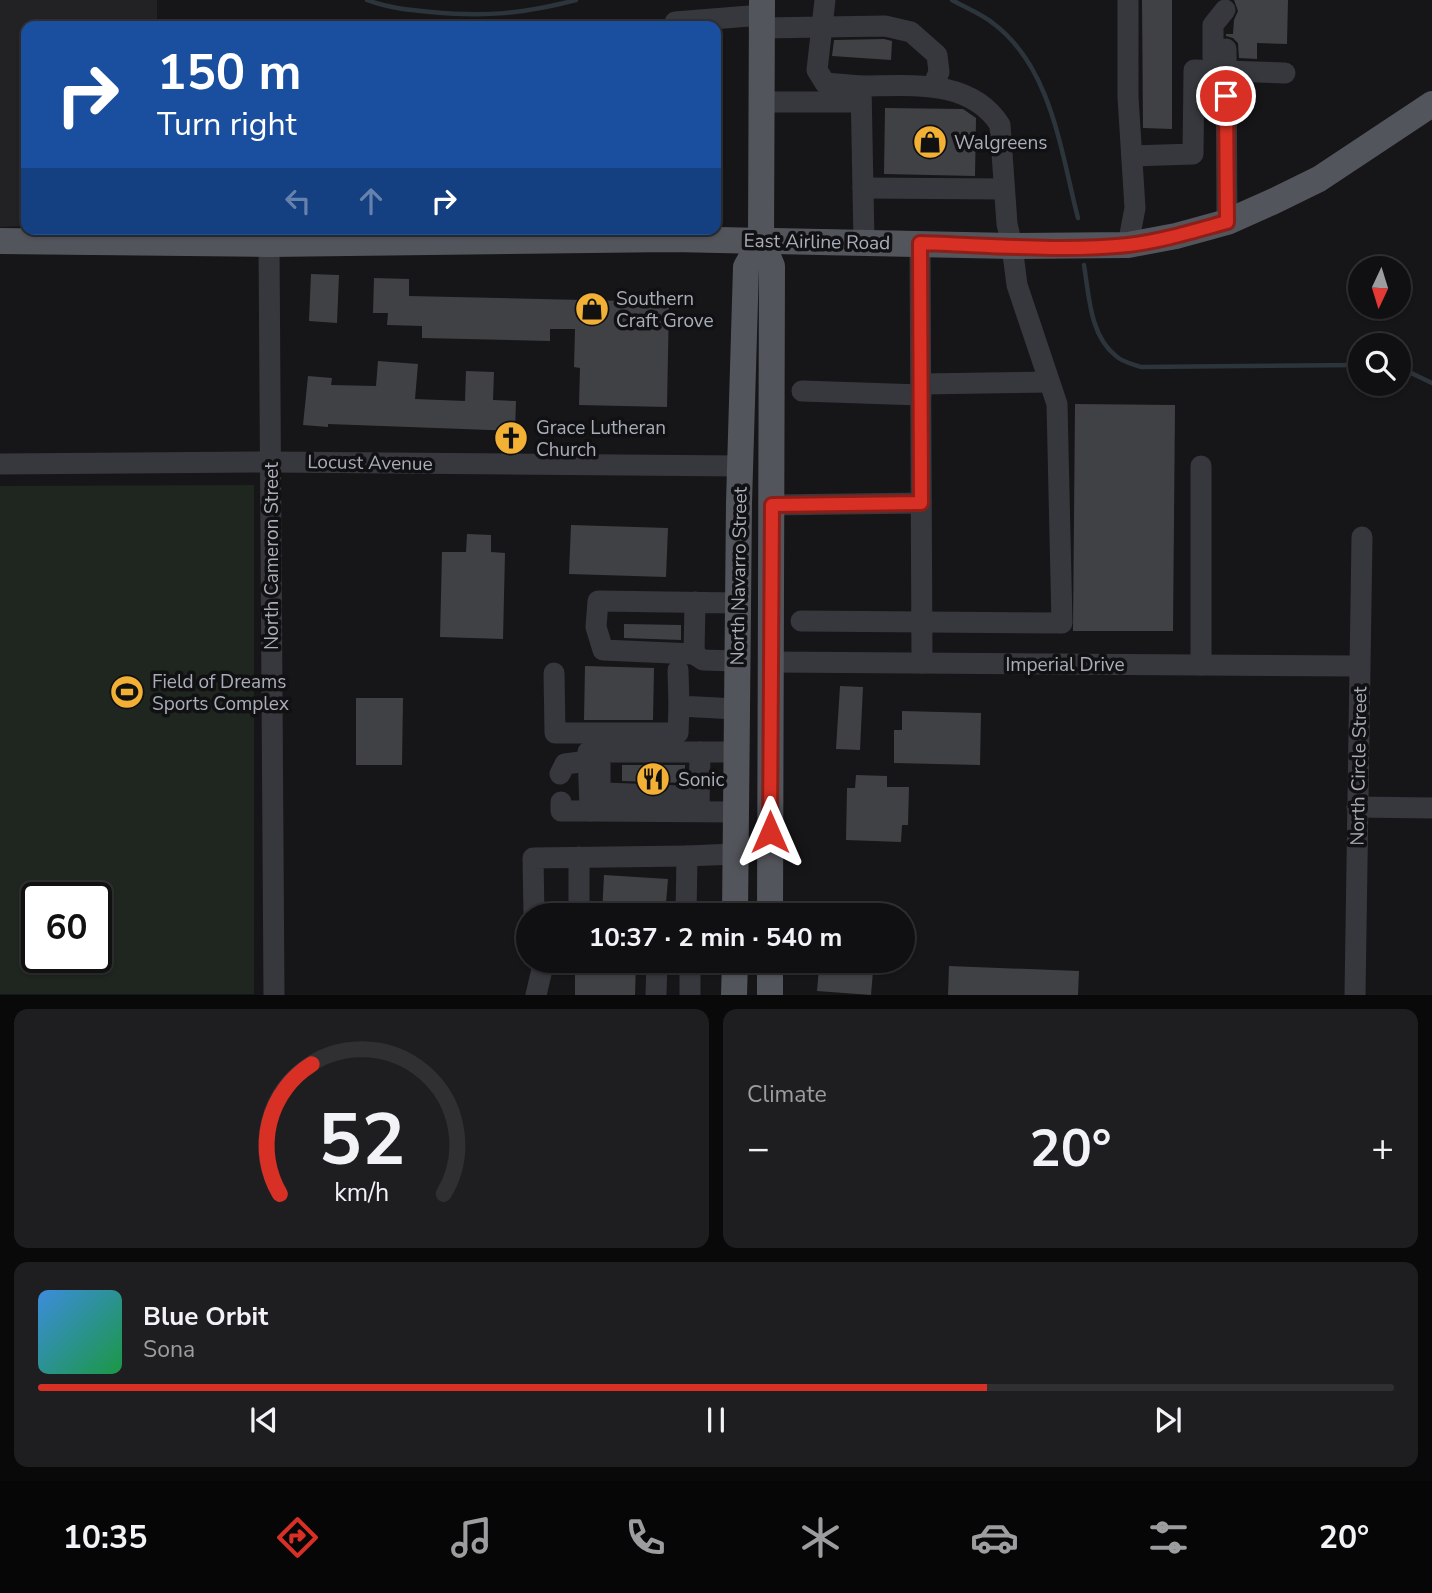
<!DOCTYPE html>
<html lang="en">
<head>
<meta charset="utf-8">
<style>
  body { margin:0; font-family:"Nunito Sans",sans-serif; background:#1e1e20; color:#f1f3f6; height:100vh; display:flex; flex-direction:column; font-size:26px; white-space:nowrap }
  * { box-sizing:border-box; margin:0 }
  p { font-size:23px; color:#9c9d9f }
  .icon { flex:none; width:38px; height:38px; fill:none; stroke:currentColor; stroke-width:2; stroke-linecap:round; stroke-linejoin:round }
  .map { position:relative; height:995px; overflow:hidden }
  .drawer { display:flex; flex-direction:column; gap:14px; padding:14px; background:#09090a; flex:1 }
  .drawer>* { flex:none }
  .banner { position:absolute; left:21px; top:21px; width:700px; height:214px; border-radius:14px; box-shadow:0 2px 5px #0004,0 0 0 2px #303032; background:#1a4fa0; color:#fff; overflow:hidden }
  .needle { width:46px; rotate:184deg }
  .tools { position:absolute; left:1348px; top:256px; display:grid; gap:14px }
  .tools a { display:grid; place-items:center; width:63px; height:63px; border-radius:50%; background:#101012; box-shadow:0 2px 5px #0004,0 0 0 2px #303032; font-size:35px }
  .speed { position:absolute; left:21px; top:882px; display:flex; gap:14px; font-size:35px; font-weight:700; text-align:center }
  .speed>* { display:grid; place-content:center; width:91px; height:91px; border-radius:50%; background:#101012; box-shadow:0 2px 5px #0004,0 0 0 2px #303032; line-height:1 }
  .speed .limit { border:4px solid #111; border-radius:10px; background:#fff; color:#111 }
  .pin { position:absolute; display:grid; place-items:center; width:60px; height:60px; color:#fff; margin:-30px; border:4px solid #fff; border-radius:50%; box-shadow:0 2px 7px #0007 }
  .me { position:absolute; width:77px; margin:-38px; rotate:0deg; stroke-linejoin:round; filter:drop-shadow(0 0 5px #0008) }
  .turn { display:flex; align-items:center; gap:24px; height:147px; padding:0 21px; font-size:32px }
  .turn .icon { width:91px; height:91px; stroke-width:2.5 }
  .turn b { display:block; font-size:49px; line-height:60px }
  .lanes { display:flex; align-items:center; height:66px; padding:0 21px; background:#0003; justify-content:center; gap:35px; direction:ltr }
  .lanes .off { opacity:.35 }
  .big { font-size:52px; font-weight:700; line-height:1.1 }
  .drawer .card { flex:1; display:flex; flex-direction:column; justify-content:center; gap:10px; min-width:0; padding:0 24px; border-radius:14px; background:#1e1e20 }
  .drawer .dial { align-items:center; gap:0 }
  .dial svg { height:182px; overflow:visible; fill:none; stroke:#303032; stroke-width:7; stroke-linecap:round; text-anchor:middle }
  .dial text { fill:#f1f3f6; stroke:none }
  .song { display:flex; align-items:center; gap:21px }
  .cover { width:84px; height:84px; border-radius:10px; background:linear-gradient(135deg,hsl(210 70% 55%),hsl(140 70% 35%)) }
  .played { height:7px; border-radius:4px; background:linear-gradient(90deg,#d93025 70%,#303032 70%) }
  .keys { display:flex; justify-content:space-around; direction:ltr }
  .heat { display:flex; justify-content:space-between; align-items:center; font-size:38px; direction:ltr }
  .drawer .tiles { flex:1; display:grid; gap:14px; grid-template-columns:1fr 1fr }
  .card:last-child { grid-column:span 2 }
  .trip { position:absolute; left:516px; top:903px; width:399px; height:70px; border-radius:35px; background:#101012; box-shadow:0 2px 5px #0004,0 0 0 2px #303032; font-weight:700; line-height:70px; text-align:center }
  .tab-bar { display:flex; height:112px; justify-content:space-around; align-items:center; background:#060607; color:#9c9d9f }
  .tab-bar .icon { width:49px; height:49px }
  .tab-bar .current { color:#d93025 }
  .tab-bar b { font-size:32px; color:#f1f3f6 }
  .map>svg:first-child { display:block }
</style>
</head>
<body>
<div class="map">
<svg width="1432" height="995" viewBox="0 0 1432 995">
  <rect width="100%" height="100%" fill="#161618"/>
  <polygon fill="#222225" points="0,0 157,0 157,26 26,26 26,226 0,227"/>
  <path fill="#1e261f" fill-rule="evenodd" d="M254,485V994H0V486ZM37,898H96V957H37Z"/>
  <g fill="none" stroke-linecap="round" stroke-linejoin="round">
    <g stroke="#2c353c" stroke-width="4.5">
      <path d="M367,0C388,8 409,10 431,12C486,17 522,14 576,0"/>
      <path d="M952,0C966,8 982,14 994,24C1052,68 1061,153 1078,218"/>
      <path d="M1084,265C1089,296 1090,336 1116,356C1122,362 1133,364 1141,367L1360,365"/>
      <polyline points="1398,371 1411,373 1432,383"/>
    </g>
  </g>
  <g fill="#404145">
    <polygon points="1142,0 1172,0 1172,129 1143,128"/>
    <polygon points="1234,0 1288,0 1287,44 1257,43 1257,59 1239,58 1238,43 1233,38 1226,36 1226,34 1233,34 1234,20 1238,11"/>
    <polygon points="884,39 892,41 891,60 832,56 834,40"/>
    <polygon points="885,108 963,109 976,118 975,176 884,174"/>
    <polygon points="311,274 339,275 337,323 309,321"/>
    <polygon points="374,278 409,279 409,296 669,302 667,407 579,405 580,368 574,367 575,329 550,329 550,341 422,338 422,326 387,325 388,313 373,313"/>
    <polygon points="378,361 418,364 415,399 465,401 466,371 494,372 493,400 516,401 515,431 328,424 328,427 303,425 308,376 332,378 331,385 376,386"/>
    <polygon points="1075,404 1175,405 1173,631 1073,631"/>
    <polygon points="571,525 668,528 666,577 569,574"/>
    <polygon points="467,534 491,535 491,552 505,553 503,639 440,637 442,552 466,552"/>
    <polygon points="624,624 681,625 681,640 624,638"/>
    <polygon points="585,666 654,668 653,720 584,720"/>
    <polygon points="840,686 863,687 860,750 836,749"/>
    <polygon points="356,698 403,698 402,765 356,765"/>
    <polygon points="902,711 981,713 980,765 894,763 894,730 902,730"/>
    <polygon points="622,765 685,765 685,783 622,781"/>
    <polygon points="856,775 887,776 887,787 909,787 908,825 902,825 901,842 846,840 847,788 855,788"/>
    <polygon points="604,875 668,879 665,915 602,915"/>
    <polygon points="575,961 636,961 635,995 575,995"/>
    <polygon points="949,966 1079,971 1078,995 948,995"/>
    <polygon points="819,968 873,971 871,995 817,991"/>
  </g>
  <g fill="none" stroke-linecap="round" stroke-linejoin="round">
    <g stroke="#37383d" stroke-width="21">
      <polyline points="825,0 817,70 825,83 861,86 864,242"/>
      <polyline points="675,26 675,22 762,15"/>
      <polyline points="763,28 885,26 911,32 937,55 939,72 933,86"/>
      <polyline points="1226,49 1227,222"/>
      <polyline points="1221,67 1213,58 1213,25 1225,10"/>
      <polyline points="762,102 861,102"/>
      <polyline points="1132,156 1193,154 1194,70 1285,73"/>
      <polyline points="863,188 1004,189"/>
      <polyline points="920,243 922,663"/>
      <polyline points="269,244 274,995"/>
      <polyline points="1128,245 1135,208 1128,97 1128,0"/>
      <polyline points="921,384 1049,382"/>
      <polyline points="802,391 921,395"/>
      <polyline points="0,464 270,462 740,466"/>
      <polyline points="772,505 921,503"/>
      <polyline points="695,602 694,654 603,650 596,627 598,601 738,603"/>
      <path d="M801,621L1062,623L1057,404L1017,285L1012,246L1007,224L1000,125C970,78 909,86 861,86"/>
      <polyline points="694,654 703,660 736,661"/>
      <polyline points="770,662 1359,666"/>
      <polyline points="1201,665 1201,466"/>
      <polyline points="678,670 679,706 736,709"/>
      <polyline points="554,673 555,733 678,733 679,706"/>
      <polyline points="600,764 600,787 605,793 682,796 694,811"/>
      <polyline points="560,774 565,764 588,761"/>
      <polyline points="561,802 561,811 590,811"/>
      <polyline points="1357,807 1432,808"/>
      <polyline points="699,811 700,752"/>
      <polyline points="735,812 590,811 588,752 736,752"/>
      <polyline points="538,915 534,914 533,858 687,856"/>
      <polyline points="579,915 579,857"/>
      <polyline points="686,915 687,856 735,854"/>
      <polyline points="536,995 544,961"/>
      <polyline points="656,995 657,961"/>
      <polyline points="690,995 690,961"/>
      <polyline points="1355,995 1362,537"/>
    </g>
    <g stroke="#53555c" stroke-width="26">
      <polyline points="762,0 761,240 772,266 770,915"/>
      <polyline points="0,241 269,244 673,239 1012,246 1128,245 1176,236 1227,222 1272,202 1319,179 1432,104"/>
      <polyline points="735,915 739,503 746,267 761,240"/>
      <polyline points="770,961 770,995"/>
      <polyline points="734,995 735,961"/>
    </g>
  </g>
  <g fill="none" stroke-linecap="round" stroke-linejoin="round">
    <g stroke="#8d1f18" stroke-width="18">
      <path id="route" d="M770,832L772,505L921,503L920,243C986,245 1063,252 1128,245C1162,241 1194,231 1227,222L1226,96"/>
    </g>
    <use href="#route" stroke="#d93025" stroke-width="12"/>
  </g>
  <defs>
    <g id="shop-disc" transform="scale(1.75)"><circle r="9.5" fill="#f2b134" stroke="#111113"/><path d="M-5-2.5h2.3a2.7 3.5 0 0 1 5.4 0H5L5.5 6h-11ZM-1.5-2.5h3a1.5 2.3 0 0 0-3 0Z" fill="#111"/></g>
    <g id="church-disc" transform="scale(1.75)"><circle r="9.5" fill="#f2b134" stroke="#111113"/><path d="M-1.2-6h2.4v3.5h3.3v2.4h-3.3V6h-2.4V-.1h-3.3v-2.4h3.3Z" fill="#111"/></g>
    <g id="stadium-disc" transform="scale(1.75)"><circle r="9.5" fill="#f2b134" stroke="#111113"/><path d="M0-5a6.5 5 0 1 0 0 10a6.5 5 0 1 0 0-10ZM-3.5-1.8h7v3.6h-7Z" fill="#111"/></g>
    <g id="restaurant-disc" transform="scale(1.75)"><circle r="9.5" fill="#f2b134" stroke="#111113"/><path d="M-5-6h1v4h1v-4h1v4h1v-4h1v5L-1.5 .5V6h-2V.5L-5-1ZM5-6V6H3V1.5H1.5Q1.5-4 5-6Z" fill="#111"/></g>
  </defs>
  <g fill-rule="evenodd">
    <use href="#shop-disc" x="930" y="142"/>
    <use href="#shop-disc" x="592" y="309"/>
    <use href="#church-disc" x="511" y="438"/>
    <use href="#stadium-disc" x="127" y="692"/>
    <use href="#restaurant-disc" x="653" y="779"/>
  </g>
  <g text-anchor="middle" stroke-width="7" stroke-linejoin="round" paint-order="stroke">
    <g font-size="19" fill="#a8adb8" stroke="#111113" text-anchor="start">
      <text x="954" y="149">Walgreens</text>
      <text x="616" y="305">Southern<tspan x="616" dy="22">Craft Grove</tspan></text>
      <text x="536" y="434">Grace Lutheran<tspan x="536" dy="22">Church</tspan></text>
      <text x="152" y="688">Field of Dreams<tspan x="152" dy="22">Sports Complex</tspan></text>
      <text x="678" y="786">Sonic</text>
    </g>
    <g font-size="19" fill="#a8adb8" stroke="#111113">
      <text transform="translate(817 241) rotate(1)" y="7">East Airline Road</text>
      <text transform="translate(370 462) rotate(1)" y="7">Locust Avenue</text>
      <text transform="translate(271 556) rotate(-90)" y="7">North Cameron Street</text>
      <text transform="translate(738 576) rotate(-89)" y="7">North Navarro Street</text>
      <text x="1065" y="671">Imperial Drive</text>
      <text transform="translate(1358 766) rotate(-89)" y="7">North Circle Street</text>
    </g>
  </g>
</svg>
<div class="tools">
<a><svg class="needle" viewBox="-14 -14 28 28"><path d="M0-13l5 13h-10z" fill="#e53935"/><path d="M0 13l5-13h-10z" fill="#9c9d9f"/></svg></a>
<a><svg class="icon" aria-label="search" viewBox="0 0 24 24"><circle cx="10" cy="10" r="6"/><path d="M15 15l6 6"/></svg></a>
</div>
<div class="speed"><div class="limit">60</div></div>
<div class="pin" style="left:1226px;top:96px;background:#d93025"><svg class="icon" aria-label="arrive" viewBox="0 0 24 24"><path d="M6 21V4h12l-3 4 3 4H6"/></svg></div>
<svg class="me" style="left:770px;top:832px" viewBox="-20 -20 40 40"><path d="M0-17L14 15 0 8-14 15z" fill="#d93025" stroke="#fff" stroke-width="4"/></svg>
<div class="trip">10:37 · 2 min · 540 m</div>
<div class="banner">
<div class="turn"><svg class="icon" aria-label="right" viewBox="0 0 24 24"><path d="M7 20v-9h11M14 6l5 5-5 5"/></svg><div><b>150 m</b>Turn right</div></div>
<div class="lanes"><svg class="icon off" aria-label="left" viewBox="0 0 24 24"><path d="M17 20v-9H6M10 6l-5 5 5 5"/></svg><svg class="icon off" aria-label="ahead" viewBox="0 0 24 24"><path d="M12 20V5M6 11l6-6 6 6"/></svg><svg class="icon" aria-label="right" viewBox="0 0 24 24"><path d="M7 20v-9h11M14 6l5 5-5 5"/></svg></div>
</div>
</div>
<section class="drawer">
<div class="tiles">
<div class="card dial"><svg viewBox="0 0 100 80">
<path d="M14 69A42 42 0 1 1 86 69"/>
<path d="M14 69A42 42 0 0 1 28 12" stroke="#d93025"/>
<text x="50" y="56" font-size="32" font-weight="700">52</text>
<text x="50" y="72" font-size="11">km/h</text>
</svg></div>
<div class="card"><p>Climate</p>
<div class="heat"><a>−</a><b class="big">20°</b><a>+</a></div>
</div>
<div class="card">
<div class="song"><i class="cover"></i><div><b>Blue Orbit</b><p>Sona</p></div></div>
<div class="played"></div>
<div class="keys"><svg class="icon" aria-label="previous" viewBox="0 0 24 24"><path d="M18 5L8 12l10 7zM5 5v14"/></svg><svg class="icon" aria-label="pause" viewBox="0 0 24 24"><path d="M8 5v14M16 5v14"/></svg><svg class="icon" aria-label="next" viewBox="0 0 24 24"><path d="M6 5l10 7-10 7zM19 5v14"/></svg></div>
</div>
</div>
</section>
<nav class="tab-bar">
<b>10:35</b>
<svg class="icon current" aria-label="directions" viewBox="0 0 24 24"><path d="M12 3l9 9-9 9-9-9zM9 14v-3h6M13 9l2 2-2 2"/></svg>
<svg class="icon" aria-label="music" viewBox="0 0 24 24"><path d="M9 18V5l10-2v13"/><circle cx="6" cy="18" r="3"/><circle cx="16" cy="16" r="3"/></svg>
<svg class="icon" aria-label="phone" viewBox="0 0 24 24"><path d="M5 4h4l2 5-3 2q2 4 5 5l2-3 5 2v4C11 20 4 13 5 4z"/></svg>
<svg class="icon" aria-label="climate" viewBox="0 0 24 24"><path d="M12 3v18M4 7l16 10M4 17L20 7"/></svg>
<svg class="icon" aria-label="car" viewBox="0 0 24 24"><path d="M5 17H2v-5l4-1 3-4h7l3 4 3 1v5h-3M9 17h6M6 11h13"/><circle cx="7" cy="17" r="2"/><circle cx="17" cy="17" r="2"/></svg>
<svg class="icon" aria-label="filters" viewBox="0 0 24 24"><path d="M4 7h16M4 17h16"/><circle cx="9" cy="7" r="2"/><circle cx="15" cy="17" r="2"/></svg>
<b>20°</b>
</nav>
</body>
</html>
